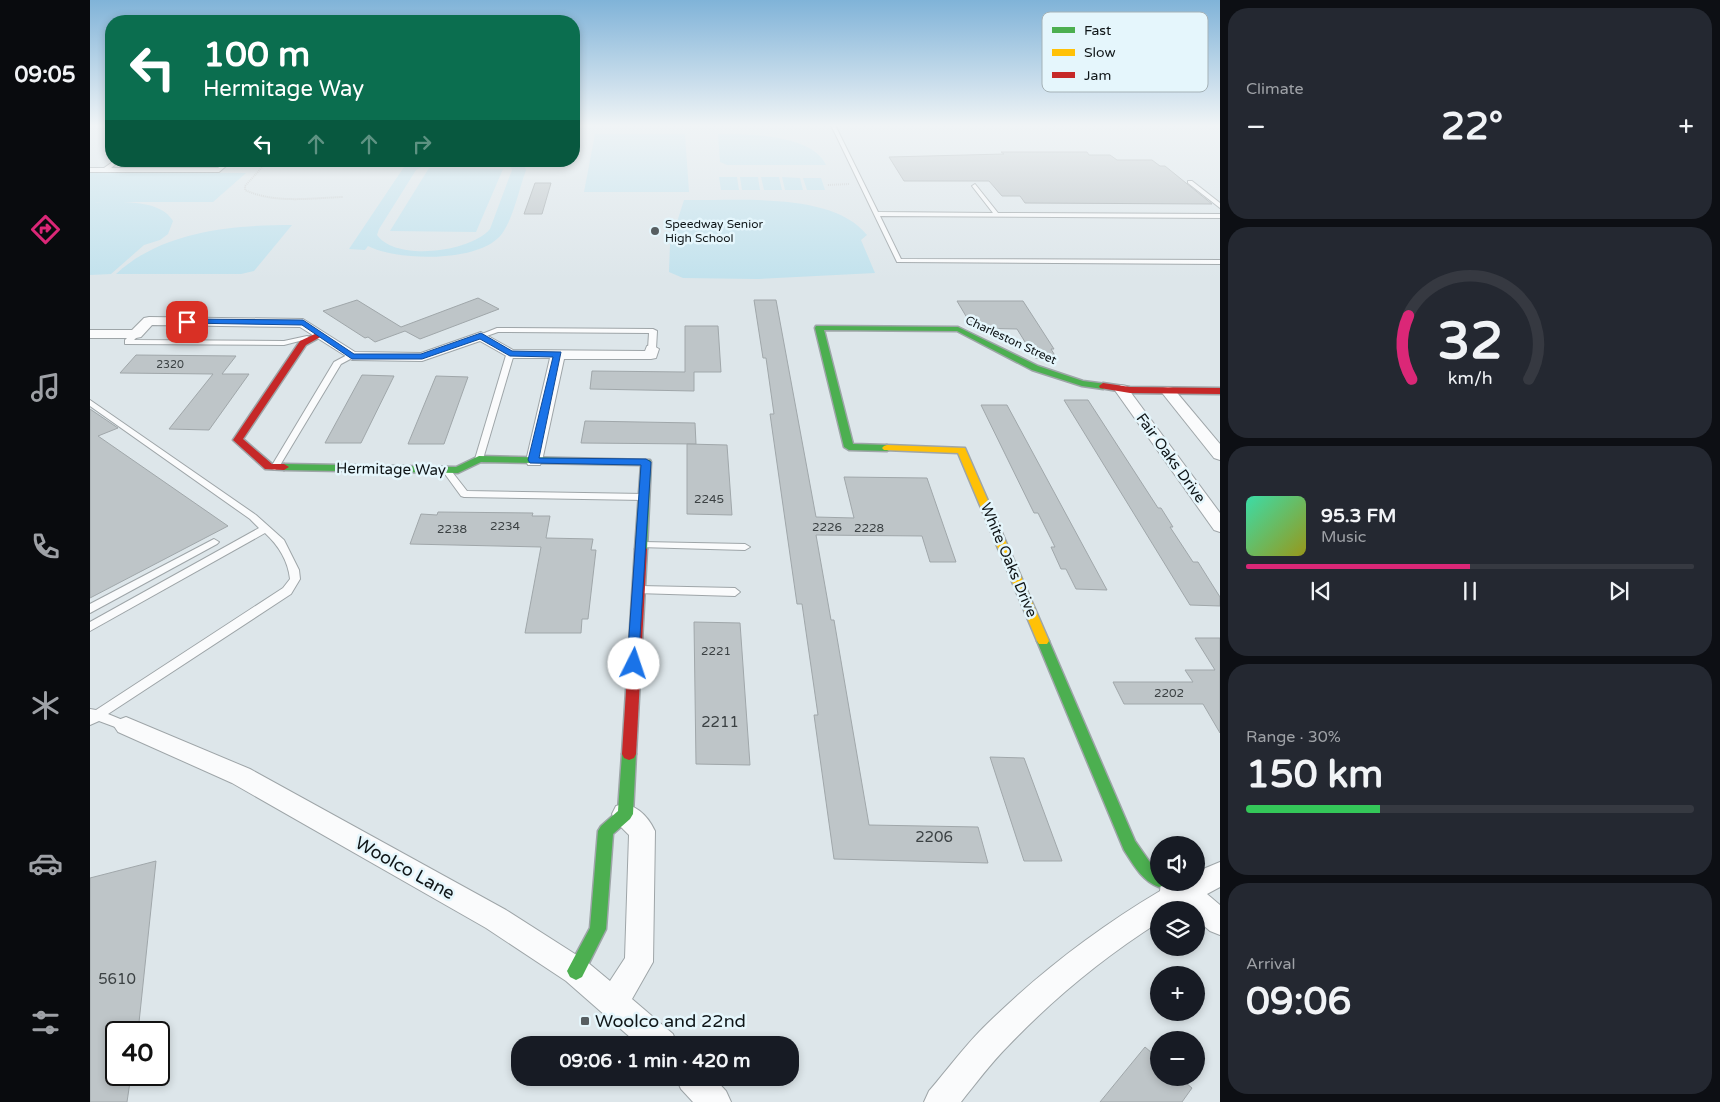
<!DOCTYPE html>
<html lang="en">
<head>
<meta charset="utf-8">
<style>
  body { margin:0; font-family:"Varela Round",sans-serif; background:#242831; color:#f1f3f6; height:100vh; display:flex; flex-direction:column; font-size:19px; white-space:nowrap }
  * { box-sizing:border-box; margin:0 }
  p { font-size:16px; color:#9ea1a6 }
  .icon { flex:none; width:28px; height:28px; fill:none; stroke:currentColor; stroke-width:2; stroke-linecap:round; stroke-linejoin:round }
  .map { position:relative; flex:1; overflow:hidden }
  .side { display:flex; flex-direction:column; gap:8px; padding:8px; background:#0d0f14; width:500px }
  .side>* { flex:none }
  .guide { position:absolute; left:15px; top:15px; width:475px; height:152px; border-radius:20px; box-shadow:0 2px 8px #0003; background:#0b6e4f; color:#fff; overflow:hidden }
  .tools { position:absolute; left:1060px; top:836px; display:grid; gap:10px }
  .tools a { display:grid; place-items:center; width:55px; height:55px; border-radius:50%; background:#171b24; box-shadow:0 2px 8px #0003; font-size:25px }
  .speed { position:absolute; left:15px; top:1021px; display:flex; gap:10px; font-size:25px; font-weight:700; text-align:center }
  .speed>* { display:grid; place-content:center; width:65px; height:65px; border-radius:50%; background:#171b24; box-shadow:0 2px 8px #0003; line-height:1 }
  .speed .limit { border:2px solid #111; border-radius:8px; background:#fff; color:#111 }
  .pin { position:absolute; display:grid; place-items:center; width:42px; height:42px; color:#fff; margin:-21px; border-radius:10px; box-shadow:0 2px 8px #0006 }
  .me { position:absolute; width:55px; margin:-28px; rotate:4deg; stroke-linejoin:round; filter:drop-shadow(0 0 4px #0008) }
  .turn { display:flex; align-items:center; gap:18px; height:105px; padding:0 15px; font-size:22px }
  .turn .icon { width:65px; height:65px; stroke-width:2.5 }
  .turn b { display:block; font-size:35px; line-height:42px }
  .lanes { display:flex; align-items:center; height:48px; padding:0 15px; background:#0003; justify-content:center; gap:25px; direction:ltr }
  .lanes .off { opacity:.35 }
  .big { font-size:38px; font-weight:700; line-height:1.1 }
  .side .tile { flex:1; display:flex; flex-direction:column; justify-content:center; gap:8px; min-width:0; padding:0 18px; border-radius:20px; background:#242831 }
  .side .dial { align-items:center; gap:0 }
  .dial svg { height:130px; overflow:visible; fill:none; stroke:#363941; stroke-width:7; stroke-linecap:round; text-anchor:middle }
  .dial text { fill:#f1f3f6; stroke:none }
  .song { display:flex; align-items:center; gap:15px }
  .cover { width:60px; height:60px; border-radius:8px; background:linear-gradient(135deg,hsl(160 70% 55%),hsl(60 70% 35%)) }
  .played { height:5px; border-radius:2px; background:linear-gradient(90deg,#db2777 50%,#363941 50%) }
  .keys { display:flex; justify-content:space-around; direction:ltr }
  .heat { display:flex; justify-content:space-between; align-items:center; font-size:28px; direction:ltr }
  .charge { height:8px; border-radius:4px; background:linear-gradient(90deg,#34c759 30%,#363941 0) }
  .trip { position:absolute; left:421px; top:1036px; width:288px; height:50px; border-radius:20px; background:#171b24; box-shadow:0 2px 8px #0003; font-weight:700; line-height:50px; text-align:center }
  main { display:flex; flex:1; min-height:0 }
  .dock { display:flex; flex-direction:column; width:90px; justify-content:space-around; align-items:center; background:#090b0e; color:#9ea1a6 }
  .dock .icon { width:35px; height:35px }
  .dock .current { color:#db2777 }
  .dock b { font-size:22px; color:#f1f3f6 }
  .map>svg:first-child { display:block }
</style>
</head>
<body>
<main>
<nav class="dock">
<b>09:05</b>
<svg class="icon current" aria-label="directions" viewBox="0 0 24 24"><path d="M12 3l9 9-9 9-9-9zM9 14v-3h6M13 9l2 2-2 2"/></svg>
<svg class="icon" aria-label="music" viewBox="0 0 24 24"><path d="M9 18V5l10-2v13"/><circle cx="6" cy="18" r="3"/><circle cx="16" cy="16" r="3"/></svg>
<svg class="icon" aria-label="phone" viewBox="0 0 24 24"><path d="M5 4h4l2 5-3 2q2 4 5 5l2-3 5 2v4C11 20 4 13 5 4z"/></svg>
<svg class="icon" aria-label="climate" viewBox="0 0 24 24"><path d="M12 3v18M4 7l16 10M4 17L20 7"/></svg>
<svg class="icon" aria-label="car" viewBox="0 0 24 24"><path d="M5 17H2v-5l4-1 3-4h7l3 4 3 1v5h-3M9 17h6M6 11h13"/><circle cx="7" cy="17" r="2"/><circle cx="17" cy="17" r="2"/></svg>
<svg class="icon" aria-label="filters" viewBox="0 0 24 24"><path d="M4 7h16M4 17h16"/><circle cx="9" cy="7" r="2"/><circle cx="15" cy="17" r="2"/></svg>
</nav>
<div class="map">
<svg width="1130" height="1102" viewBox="0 0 1130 1102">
  <rect width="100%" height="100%" fill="#dde6ea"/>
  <g fill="#c2e2ed">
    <polygon points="505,134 595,134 599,192 494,192"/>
    <path d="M628,134C658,134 722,134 736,165H637L630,162Z"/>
    <path d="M318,161H343L326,170L289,229L287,235C306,262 381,252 400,229L422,170L420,165L414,161C425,161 432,159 436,170C429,189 423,220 411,235C388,263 307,261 278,246L275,250L259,249Z"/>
    <polygon points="339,168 413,169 386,232 300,231"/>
    <polygon points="0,172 156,173 123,202 0,202"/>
    <polygon points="629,177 647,177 649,190 631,190"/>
    <polygon points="650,177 668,177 670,190 652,190"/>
    <polygon points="671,177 689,177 692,190 674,190"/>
    <polygon points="692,177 710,178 713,190 695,190"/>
    <polygon points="713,178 731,178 735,190 717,190"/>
    <path d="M594,200C645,201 743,191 777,235L771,240L785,273L668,279L593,278L579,272L580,244Z"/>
    <path d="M0,202C24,203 69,197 83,221L78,234L70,240L54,245L21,274L0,275Z"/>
    <path d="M202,225L164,271L151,274H26C72,231 142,225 202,225Z"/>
  </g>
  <g fill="#bec5c8" stroke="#a0a7aa">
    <polygon points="911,152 997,152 999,155 1020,155 1027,160 1062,160 1070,166 1075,166 1122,204 935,203 930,196 912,196 899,181 814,181 799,157 914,154"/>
    <polygon points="445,183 461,183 452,214 434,214"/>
    <polygon points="388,298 409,309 330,339 315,331 285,342 278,337 275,338 233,311 267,300 311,327"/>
    <polygon points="664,300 686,300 726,517 764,518 754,477 837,478 866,562 840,562 832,536 726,535 741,620 744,620 779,825 888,827 898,863 744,859 724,715 728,715 712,604 707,604 680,414 684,414 676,358 673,358"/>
    <polygon points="867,301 933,301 964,349 961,349 967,359 945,358 927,329 883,328"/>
    <polygon points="595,326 628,326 631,372 604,372 604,391 500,389 502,371 595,372"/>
    <polygon points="46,355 146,356 132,374 159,374 119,430 79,429 123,374 30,373"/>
    <polygon points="272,375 304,376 271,443 235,443"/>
    <polygon points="346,376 378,377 354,444 318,444"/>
    <polygon points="974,400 998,400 1068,508 1071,508 1083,527 1080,527 1103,562 1108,562 1130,597 1130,606 1100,605"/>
    <polygon points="891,405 917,405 1017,590 986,589 976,569 971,569 961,547 965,547 948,513 944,513"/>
    <polygon points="0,409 28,428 8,436 138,526 0,598"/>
    <polygon points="495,421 605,423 606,444 491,443"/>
    <polygon points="597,444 637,445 642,515 597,514"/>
    <polygon points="348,512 443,513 442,516 460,516 456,538 503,539 501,550 506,550 498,619 492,619 491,633 435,633 451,547 320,544 331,514 347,515"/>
    <polygon points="604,622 650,623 660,765 606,764"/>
    <polygon points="1105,638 1130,638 1130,733 1113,704 1034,704 1023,682 1103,682 1095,670 1125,670"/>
    <polygon points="900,757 934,758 972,861 934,861"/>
    <polygon points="66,861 48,1032 26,1032 26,1075 41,1075 37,1102 0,1102 0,878"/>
    <polygon points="1055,1047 1069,1059 1069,1078 1090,1078 1102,1088 1092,1102 1010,1102"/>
  </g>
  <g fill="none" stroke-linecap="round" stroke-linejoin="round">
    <g stroke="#9ea5a8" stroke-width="2">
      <g id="lane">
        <polygon points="741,125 745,125 788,212 903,213 882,186 885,184 908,213 1130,214 1130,218 790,216 811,259 1130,260 1130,264 807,262"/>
        <polygon points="24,161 30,161 21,168 128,168 137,161 142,161 129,172 0,172 0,168 14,168"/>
        <polygon points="1098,181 1102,181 1130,203 1130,208 1098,183"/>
        <polygon points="407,328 563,329 567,331 566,349 562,351 558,349 559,333 408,332 391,338 387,336"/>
        <polygon points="43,332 50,334 44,340 194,341 217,336 221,338 194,345 35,344 35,340"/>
        <polygon points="417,352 420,352 424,354 393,459 392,461 386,461 385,459"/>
        <polygon points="259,354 262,354 266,356 251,364 189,467 185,470 182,469 181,467 244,362"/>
        <path d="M0,400L166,515L194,540L209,570L210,579L201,594L18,714L40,723L42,726L40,729L36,731L9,721L0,725V709L6,710L193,588L200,579C198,560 188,545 175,533L0,631V622L169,528L160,519L0,406Z"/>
        <polygon points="356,467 359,468 377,491 554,494 559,497 554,500 374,497 371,496 352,470"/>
        <polygon points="124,539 129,542 127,544 0,613 0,604"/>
        <polygon points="553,542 655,544 660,547 655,550 549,547 548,545 549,543"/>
        <polygon points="550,586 645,588 650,592 645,596 546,593 545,590"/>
      </g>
    </g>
    <g stroke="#9ea5a8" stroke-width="2">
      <g id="street">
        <polygon points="59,317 213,319 265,352 331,353 391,332 423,350 555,351 557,346 562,345 569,349 566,358 561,359 474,359 452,461 450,465 438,465 436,461 460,358 420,358 390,341 332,361 262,360 210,327 62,325 51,337 46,338 0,338 0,330 42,330 54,318"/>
        <polygon points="1031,385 1036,386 1130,513 1130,532 1124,530 1024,389"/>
        <polygon points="1078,387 1083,388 1130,444 1130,460 1124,458 1073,394 1071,391 1073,388"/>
        <path d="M36,717L160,769L416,910L496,961L520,981L535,958L539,835L526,822L522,814L526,806C543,800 558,816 565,831L563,962L542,999L583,1034L587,1045H549L476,981L396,928L142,783L28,732L24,726L28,720Z"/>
        <path d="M1130,862V887L1117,894L1130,905V935L1120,931L1106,919V910L1091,908L1069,910V922C1014,957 963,999 918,1046C901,1063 886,1083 871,1102H834L839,1091C858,1069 876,1044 897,1024C949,973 1006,929 1070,891L1071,882H1106V872Z"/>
        <polygon points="586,1078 624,1078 636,1091 641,1102 603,1102 591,1089"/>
      </g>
    </g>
    <g stroke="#9ea5a8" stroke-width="3">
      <g id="fast">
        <polygon points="726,326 868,327 948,366 993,381 1016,384 1017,386 1013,389 992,386 942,370 867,331 734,330 763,444 797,445 802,448 797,451 759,450 754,447 725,328"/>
        <polygon points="389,456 560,460 561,462 557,549 551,553 545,549 551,465 391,462 368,473 194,470 189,467 194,464 366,467"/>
        <path d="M953,636L957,638L959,641L1045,841L1059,861L1069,870V882H1076L1075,885L1069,887C1052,881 1043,864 1034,850L947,641L949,638Z"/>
        <polygon points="539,748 544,750 546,754 543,814 540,819 523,834 516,929 492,977 486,980 480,977 477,971 500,928 508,831 511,826 528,811 532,754 534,750"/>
      </g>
    </g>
    <g stroke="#9ea5a8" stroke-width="3">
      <polygon id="slow" points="797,445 875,448 959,641 957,644 949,644 947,641 868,453 794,450 792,448 794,446"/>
    </g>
    <g stroke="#9ea5a8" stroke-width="3">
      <g id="jam">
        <polygon points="227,333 234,335 216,345 153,439 182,464 194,464 199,467 194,470 175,469 143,440 210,341"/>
        <polygon points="1013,383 1040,387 1130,388 1130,394 1040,393 1010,388 1009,386"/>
        <polygon points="551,545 557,549 546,754 544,758 539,760 534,758 532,754 545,549"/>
      </g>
    </g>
    <g stroke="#cbcecf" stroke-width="2" stroke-dasharray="1 1" stroke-linecap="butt">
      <path d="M164,162L176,163L155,186V190C185,204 221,198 253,197"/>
      <polyline points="738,185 759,184"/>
    </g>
    <use href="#lane" fill="#fafbfc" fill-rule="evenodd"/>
    <use href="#street" fill="#fafbfc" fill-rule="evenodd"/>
    <use href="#fast" fill="#4caf50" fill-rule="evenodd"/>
    <use href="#slow" fill="#ffc107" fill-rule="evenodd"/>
    <use href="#jam" fill="#c62828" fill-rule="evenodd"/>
  </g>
  <linearGradient id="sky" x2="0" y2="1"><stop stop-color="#80b3d8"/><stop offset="0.45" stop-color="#f0f4f6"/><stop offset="1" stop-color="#f0f4f6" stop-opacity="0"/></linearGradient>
  <rect width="1130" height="279" fill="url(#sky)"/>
  <polygon fill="#1a73e8" stroke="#114b97" points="97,319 213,320 264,354 331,354 391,333 422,351 471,352 449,458 556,459 561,462 548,668 544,669 537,664 551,465 440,463 438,460 463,357 420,356 390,339 332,359 262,359 212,325 95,323 95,320"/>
  <g fill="#575e61" stroke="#e5f6fc" stroke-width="2">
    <circle cx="565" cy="231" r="5"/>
    <rect x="490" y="1016" width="10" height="10" rx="2.5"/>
  </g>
  <g text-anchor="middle" stroke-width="5" stroke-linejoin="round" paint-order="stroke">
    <g font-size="11" fill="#3b4143">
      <text x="80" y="368">2320</text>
    </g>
    <g font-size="12" fill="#0f1517" stroke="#e5f6fc" text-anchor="start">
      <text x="575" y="228">Speedway Senior<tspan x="575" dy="14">High School</tspan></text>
    </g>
    <g font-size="12" fill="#0f1517" stroke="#e5f6fc">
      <text transform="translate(921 340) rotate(25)" y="4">Charleston Street</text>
    </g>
    <g font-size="12" fill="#3b4143">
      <text x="619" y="503">2245</text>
      <text x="415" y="530">2234</text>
      <text x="737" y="531">2226</text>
      <text x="779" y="532">2228</text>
      <text x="362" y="533">2238</text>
      <text x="626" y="655">2221</text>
      <text x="1079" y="697">2202</text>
    </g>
    <g font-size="15" fill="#0f1517" stroke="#e5f6fc">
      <text transform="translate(1081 458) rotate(54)" y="5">Fair Oaks Drive</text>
      <text transform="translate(301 469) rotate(1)" y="5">Hermitage Way</text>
      <text transform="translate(919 560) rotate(67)" y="5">White Oaks Drive</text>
    </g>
    <g font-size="15" fill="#3b4143">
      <text x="630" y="727">2211</text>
      <text x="844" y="842">2206</text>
      <text x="27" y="984">5610</text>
    </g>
    <g font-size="18" fill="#0f1517" stroke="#e5f6fc">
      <text transform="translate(315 868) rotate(29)" y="6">Woolco Lane</text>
    </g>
    <g font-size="18" fill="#0f1517" stroke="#e5f6fc" text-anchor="start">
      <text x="505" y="1027">Woolco and 22nd</text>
    </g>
  </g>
  <rect x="952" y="12" width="166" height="80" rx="8" fill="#e5f6fc" stroke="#a5b2b7" stroke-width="1"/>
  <rect x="962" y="27" width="23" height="6" fill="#4caf50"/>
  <rect x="962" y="49" width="23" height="7" fill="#ffc107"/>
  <rect x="962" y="72" width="23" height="6" fill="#c62828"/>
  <g font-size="14" fill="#0f1517">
    <text x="994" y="35">Fast</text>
    <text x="994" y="57">Slow</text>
    <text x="994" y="80">Jam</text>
  </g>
</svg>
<div class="tools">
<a><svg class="icon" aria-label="sound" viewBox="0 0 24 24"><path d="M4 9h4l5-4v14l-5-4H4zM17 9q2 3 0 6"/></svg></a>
<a><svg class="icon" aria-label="layers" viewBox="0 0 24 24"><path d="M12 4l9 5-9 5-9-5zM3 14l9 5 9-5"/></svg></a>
<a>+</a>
<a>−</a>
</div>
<div class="speed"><div class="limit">40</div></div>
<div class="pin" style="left:97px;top:322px;background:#d93025"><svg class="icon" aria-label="arrive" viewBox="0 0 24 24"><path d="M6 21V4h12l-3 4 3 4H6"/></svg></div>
<svg class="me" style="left:544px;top:664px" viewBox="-20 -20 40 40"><circle r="19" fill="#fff"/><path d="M0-13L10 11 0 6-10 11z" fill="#1a73e8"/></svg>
<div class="trip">09:06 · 1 min · 420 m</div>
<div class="guide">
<div class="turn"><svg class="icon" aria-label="left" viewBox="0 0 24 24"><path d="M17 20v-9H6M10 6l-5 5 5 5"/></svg><div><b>100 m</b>Hermitage Way</div></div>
<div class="lanes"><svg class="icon" aria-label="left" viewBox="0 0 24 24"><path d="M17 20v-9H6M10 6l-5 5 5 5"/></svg><svg class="icon off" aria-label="ahead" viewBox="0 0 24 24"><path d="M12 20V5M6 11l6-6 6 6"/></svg><svg class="icon off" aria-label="ahead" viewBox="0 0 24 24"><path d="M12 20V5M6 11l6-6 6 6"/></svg><svg class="icon off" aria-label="right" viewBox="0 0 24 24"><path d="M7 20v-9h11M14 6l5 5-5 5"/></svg></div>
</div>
</div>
<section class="side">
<div class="tile"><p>Climate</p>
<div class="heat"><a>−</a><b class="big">22°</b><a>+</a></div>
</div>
<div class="tile dial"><svg viewBox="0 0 100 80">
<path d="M14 69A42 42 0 1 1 86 69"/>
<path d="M14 69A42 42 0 0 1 12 30" stroke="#db2777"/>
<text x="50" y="56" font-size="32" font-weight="700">32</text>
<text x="50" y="72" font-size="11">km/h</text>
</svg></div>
<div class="tile">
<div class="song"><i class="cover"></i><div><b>95.3 FM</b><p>Music</p></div></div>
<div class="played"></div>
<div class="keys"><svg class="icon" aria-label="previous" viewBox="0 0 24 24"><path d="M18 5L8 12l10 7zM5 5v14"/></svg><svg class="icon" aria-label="pause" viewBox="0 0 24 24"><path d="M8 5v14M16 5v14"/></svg><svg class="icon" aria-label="next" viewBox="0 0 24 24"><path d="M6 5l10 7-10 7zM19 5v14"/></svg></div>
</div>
<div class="tile"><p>Range · 30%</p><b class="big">150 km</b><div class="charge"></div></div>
<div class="tile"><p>Arrival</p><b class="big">09:06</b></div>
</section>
</main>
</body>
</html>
